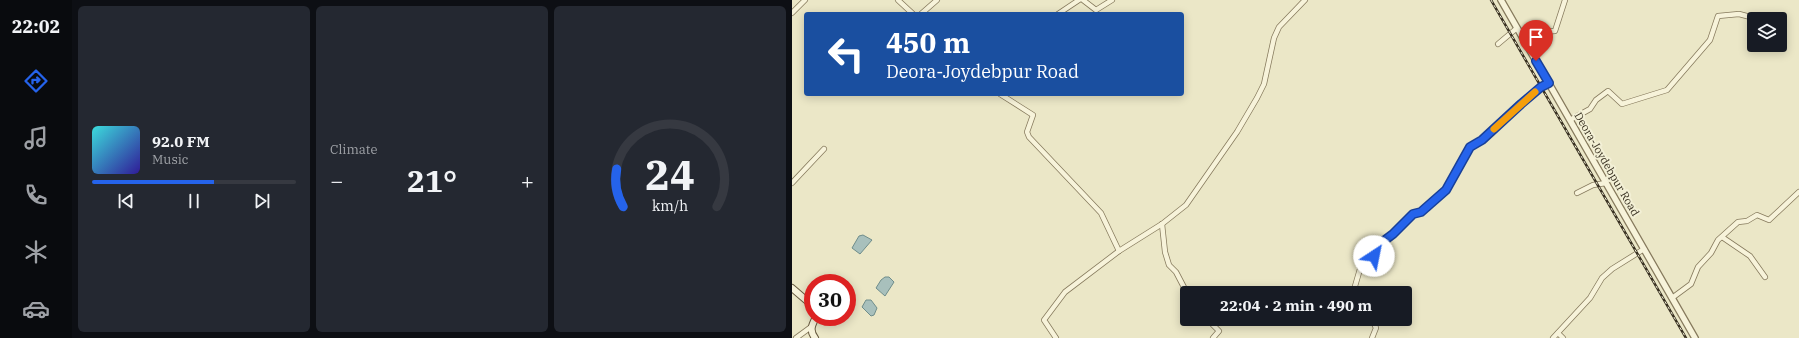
<!DOCTYPE html>
<html lang="en">
<head>
<meta charset="utf-8">
<style>
  body { margin:0; font-family:"IBM Plex Serif",serif; background:#242831; color:#f1f3f6; height:100vh; display:flex; flex-direction:column; font-size:15px; white-space:nowrap }
  * { box-sizing:border-box; margin:0 }
  p { font-size:13px; color:#9ea1a6 }
  .icon { flex:none; width:22px; height:22px; fill:none; stroke:currentColor; stroke-width:2; stroke-linecap:round; stroke-linejoin:round }
  .map { position:relative; flex:1; overflow:hidden }
  .sheet { display:flex; flex-direction:column; gap:6px; padding:6px; background:#0d0f14; width:720px }
  .sheet>* { flex:none }
  .top-card { position:absolute; left:12px; top:12px; width:380px; height:84px; border-radius:4px; box-shadow:0 2px 10px #0003; background:#1a4fa0; color:#fff; overflow:hidden }
  .controls { position:absolute; left:955px; top:12px; display:grid; gap:8px }
  .controls a { display:grid; place-items:center; width:40px; height:40px; border-radius:4px; background:#171b24; box-shadow:0 2px 10px #0003; font-size:20px }
  .speed { position:absolute; left:12px; top:274px; display:flex; gap:8px; font-size:20px; font-weight:700; text-align:center }
  .speed>* { display:grid; place-content:center; width:52px; height:52px; border-radius:50%; background:#171b24; box-shadow:0 2px 10px #0003; line-height:1 }
  .speed .limit { border:6px solid #d22; background:#fff; color:#111 }
  .pin { position:absolute; display:grid; place-items:center; width:34px; height:34px; color:#fff; margin:-41px -17px; border-radius:50% 50% 50% 0; rotate:-45deg; box-shadow:0 0 4px #0007 }
  .pin .icon { rotate:45deg }
  .me { position:absolute; width:44px; margin:-22px; rotate:34deg; stroke-linejoin:round; filter:drop-shadow(0 0 3px #0008) }
  .turn { display:flex; align-items:center; gap:14px; height:84px; padding:0 16px; font-size:18px }
  .turn .icon { width:52px; height:52px; stroke-width:2.5 }
  .turn b { display:block; font-size:28px; line-height:34px }
  .big { font-size:30px; font-weight:700; line-height:1.1 }
  .sheet .widget { flex:1; display:flex; flex-direction:column; justify-content:center; gap:6px; min-width:0; padding:0 14px; border-radius:6px; background:#242831 }
  .sheet .dial { align-items:center; gap:0 }
  .dial svg { height:104px; overflow:visible; fill:none; stroke:#363941; stroke-width:7; stroke-linecap:round; text-anchor:middle }
  .dial text { fill:#f1f3f6; stroke:none }
  .song { display:flex; align-items:center; gap:12px }
  .cover { width:48px; height:48px; border-radius:6px; background:linear-gradient(135deg,hsl(180 70% 55%),hsl(250 70% 35%)) }
  .played { height:4px; border-radius:2px; background:linear-gradient(90deg,#2563eb 60%,#363941 60%) }
  .keys { display:flex; justify-content:space-around; direction:ltr }
  .heat { display:flex; justify-content:space-between; align-items:center; font-size:22px; direction:ltr }
  .sheet .tiles { flex:1; display:grid; gap:6px; grid-template-columns:repeat(3,1fr) }
  .trip { position:absolute; left:388px; top:286px; width:232px; height:40px; border-radius:4px; background:#171b24; box-shadow:0 2px 10px #0003; font-weight:700; line-height:40px; text-align:center }
  main { display:flex; flex:1; min-height:0 }
  .tab-bar { display:flex; flex-direction:column; width:72px; justify-content:space-around; align-items:center; background:#090b0e; color:#9ea1a6 }
  .tab-bar .icon { width:28px; height:28px }
  .tab-bar .active { color:#2563eb }
  .tab-bar b { font-size:18px; color:#f1f3f6 }
  .map>svg:first-child { display:block }
</style>
</head>
<body>
<main>
<nav class="tab-bar">
<b>22:02</b>
<svg class="icon active" aria-label="directions" viewBox="0 0 24 24"><path d="M12 3l9 9-9 9-9-9zM9 14v-3h6M13 9l2 2-2 2"/></svg>
<svg class="icon" aria-label="music" viewBox="0 0 24 24"><path d="M9 18V5l10-2v13"/><circle cx="6" cy="18" r="3"/><circle cx="16" cy="16" r="3"/></svg>
<svg class="icon" aria-label="phone" viewBox="0 0 24 24"><path d="M5 4h4l2 5-3 2q2 4 5 5l2-3 5 2v4C11 20 4 13 5 4z"/></svg>
<svg class="icon" aria-label="climate" viewBox="0 0 24 24"><path d="M12 3v18M4 7l16 10M4 17L20 7"/></svg>
<svg class="icon" aria-label="car" viewBox="0 0 24 24"><path d="M5 17H2v-5l4-1 3-4h7l3 4 3 1v5h-3M9 17h6M6 11h13"/><circle cx="7" cy="17" r="2"/><circle cx="17" cy="17" r="2"/></svg>
</nav>
<section class="sheet">
<div class="tiles">
<div class="widget">
<div class="song"><i class="cover"></i><div><b>92.0 FM</b><p>Music</p></div></div>
<div class="played"></div>
<div class="keys"><svg class="icon" aria-label="previous" viewBox="0 0 24 24"><path d="M18 5L8 12l10 7zM5 5v14"/></svg><svg class="icon" aria-label="pause" viewBox="0 0 24 24"><path d="M8 5v14M16 5v14"/></svg><svg class="icon" aria-label="next" viewBox="0 0 24 24"><path d="M6 5l10 7-10 7zM19 5v14"/></svg></div>
</div>
<div class="widget"><p>Climate</p>
<div class="heat"><a>−</a><b class="big">21°</b><a>+</a></div>
</div>
<div class="widget dial"><svg viewBox="0 0 100 80">
<path d="M14 69A42 42 0 1 1 86 69"/>
<path d="M14 69A42 42 0 0 1 9 40" stroke="#2563eb"/>
<text x="50" y="56" font-size="32" font-weight="700">24</text>
<text x="50" y="72" font-size="11">km/h</text>
</svg></div>
</div>
</section>
<div class="map">
<svg width="1007" height="338" viewBox="0 0 1007 338">
  <rect width="100%" height="100%" fill="#ebe7c7"/>
  <g fill="#a8c0bc" stroke="#6f8d8b">
    <polygon points="71,235 80,240 68,254 60,248 67,236"/>
    <polygon points="93,277 97,277 102,282 93,296 84,288 89,280"/>
    <polygon points="74,300 79,300 85,308 82,315 79,316 70,307"/>
  </g>
  <g fill="none" stroke-linecap="round" stroke-linejoin="round">
    <g stroke="#867a5d" stroke-width="6">
      <g id="minor">
        <polyline points="106,0 121,14"/>
        <polyline points="291,0 304,10 320,0"/>
        <polyline points="0,13 13,0"/>
        <polyline points="129,14 145,0"/>
        <polyline points="266,14 287,0"/>
        <polyline points="732,39 741,33 763,31 773,0"/>
        <polyline points="706,44 725,28"/>
        <polyline points="208,94 241,115 235,132 237,137 309,213 327,251"/>
        <polyline points="778,120 798,109 804,100 816,91 830,104 875,90 918,40 926,16 947,14 966,19"/>
        <polyline points="0,183 32,149"/>
        <polyline points="785,193 801,185 814,183"/>
        <polyline points="370,224 373,252 377,265 384,272 395,293"/>
        <polyline points="930,237 958,256 973,277"/>
        <polyline points="561,293 568,269 582,256 593,240 601,234 621,215 629,212 654,190 678,147 690,140 729,104 749,87 757,83"/>
        <polyline points="880,298 899,284 906,267 919,253 926,240 946,222 955,221 965,215 977,220 1007,192"/>
        <polyline points="415,319 427,331 421,338"/>
        <polyline points="580,319 584,328 580,338"/>
        <polyline points="766,333 771,338"/>
        <polyline points="4,338 19,327"/>
        <polyline points="264,338 252,320 273,292 327,251 370,224 394,205 445,132 465,98 472,84 482,38 487,27 513,0"/>
        <polyline points="761,338 798,298 810,278 820,269 852,249"/>
      </g>
    </g>
    <g stroke="#867a5d" stroke-width="8">
      <polyline id="tertiary" points="709,0 903,338"/>
    </g>
    <g stroke="#685b41" stroke-width="8">
      <g id="secondary">
        <polyline points="0,288 21,306"/>
        <path d="M23,338C17,330 20,325 24,317"/>
      </g>
    </g>
    <use href="#minor" stroke="#f7f3da" stroke-width="4.5"/>
    <use href="#tertiary" stroke="#f7f3da" stroke-width="5.5"/>
    <use href="#secondary" stroke="#f7f3da" stroke-width="6"/>
    <g stroke="#372f20" stroke-width="2.5">
      <polyline id="rail" points="699,0 894,338"/>
    </g>
    <use href="#rail" stroke="#f3f0d6" stroke-width="1" stroke-dasharray="3" stroke-linecap="butt"/>
  </g>
  <g fill="none" stroke-linecap="round" stroke-linejoin="round">
    <g stroke="#184099" stroke-width="10">
      <polyline id="route" points="582,256 593,240 601,234 621,214 629,212 654,190 678,147 690,140 729,104 749,87 757,83 744,61"/>
    </g>
    <use href="#route" stroke="#2563eb" stroke-width="7"/>
    <polyline stroke="#f59e0b" stroke-width="7" points="702,129 743,92"/>
  </g>
  <g text-anchor="middle" stroke-width="4" stroke-linejoin="round" paint-order="stroke">
    <g font-size="11" fill="#372f20" stroke="#f3f0d6">
      <text transform="translate(815 164) rotate(60)" y="4">Deora-Joydebpur Road</text>
    </g>
  </g>
</svg>
<div class="controls">
<a><svg class="icon" aria-label="layers" viewBox="0 0 24 24"><path d="M12 4l9 5-9 5-9-5zM3 14l9 5 9-5"/></svg></a>
</div>
<div class="speed"><div class="limit">30</div></div>
<div class="pin" style="left:744px;top:61px;background:#d93025"><svg class="icon" aria-label="arrive" viewBox="0 0 24 24"><path d="M6 21V4h12l-3 4 3 4H6"/></svg></div>
<svg class="me" style="left:582px;top:256px" viewBox="-20 -20 40 40"><circle r="19" fill="#fff"/><path d="M0-13L10 11 0 6-10 11z" fill="#2563eb"/></svg>
<div class="trip">22:04 · 2 min · 490 m</div>
<div class="top-card">
<div class="turn"><svg class="icon" aria-label="left" viewBox="0 0 24 24"><path d="M17 20v-9H6M10 6l-5 5 5 5"/></svg><div><b>450 m</b>Deora-Joydebpur Road</div></div>
</div>
</div>
</main>
</body>
</html>
